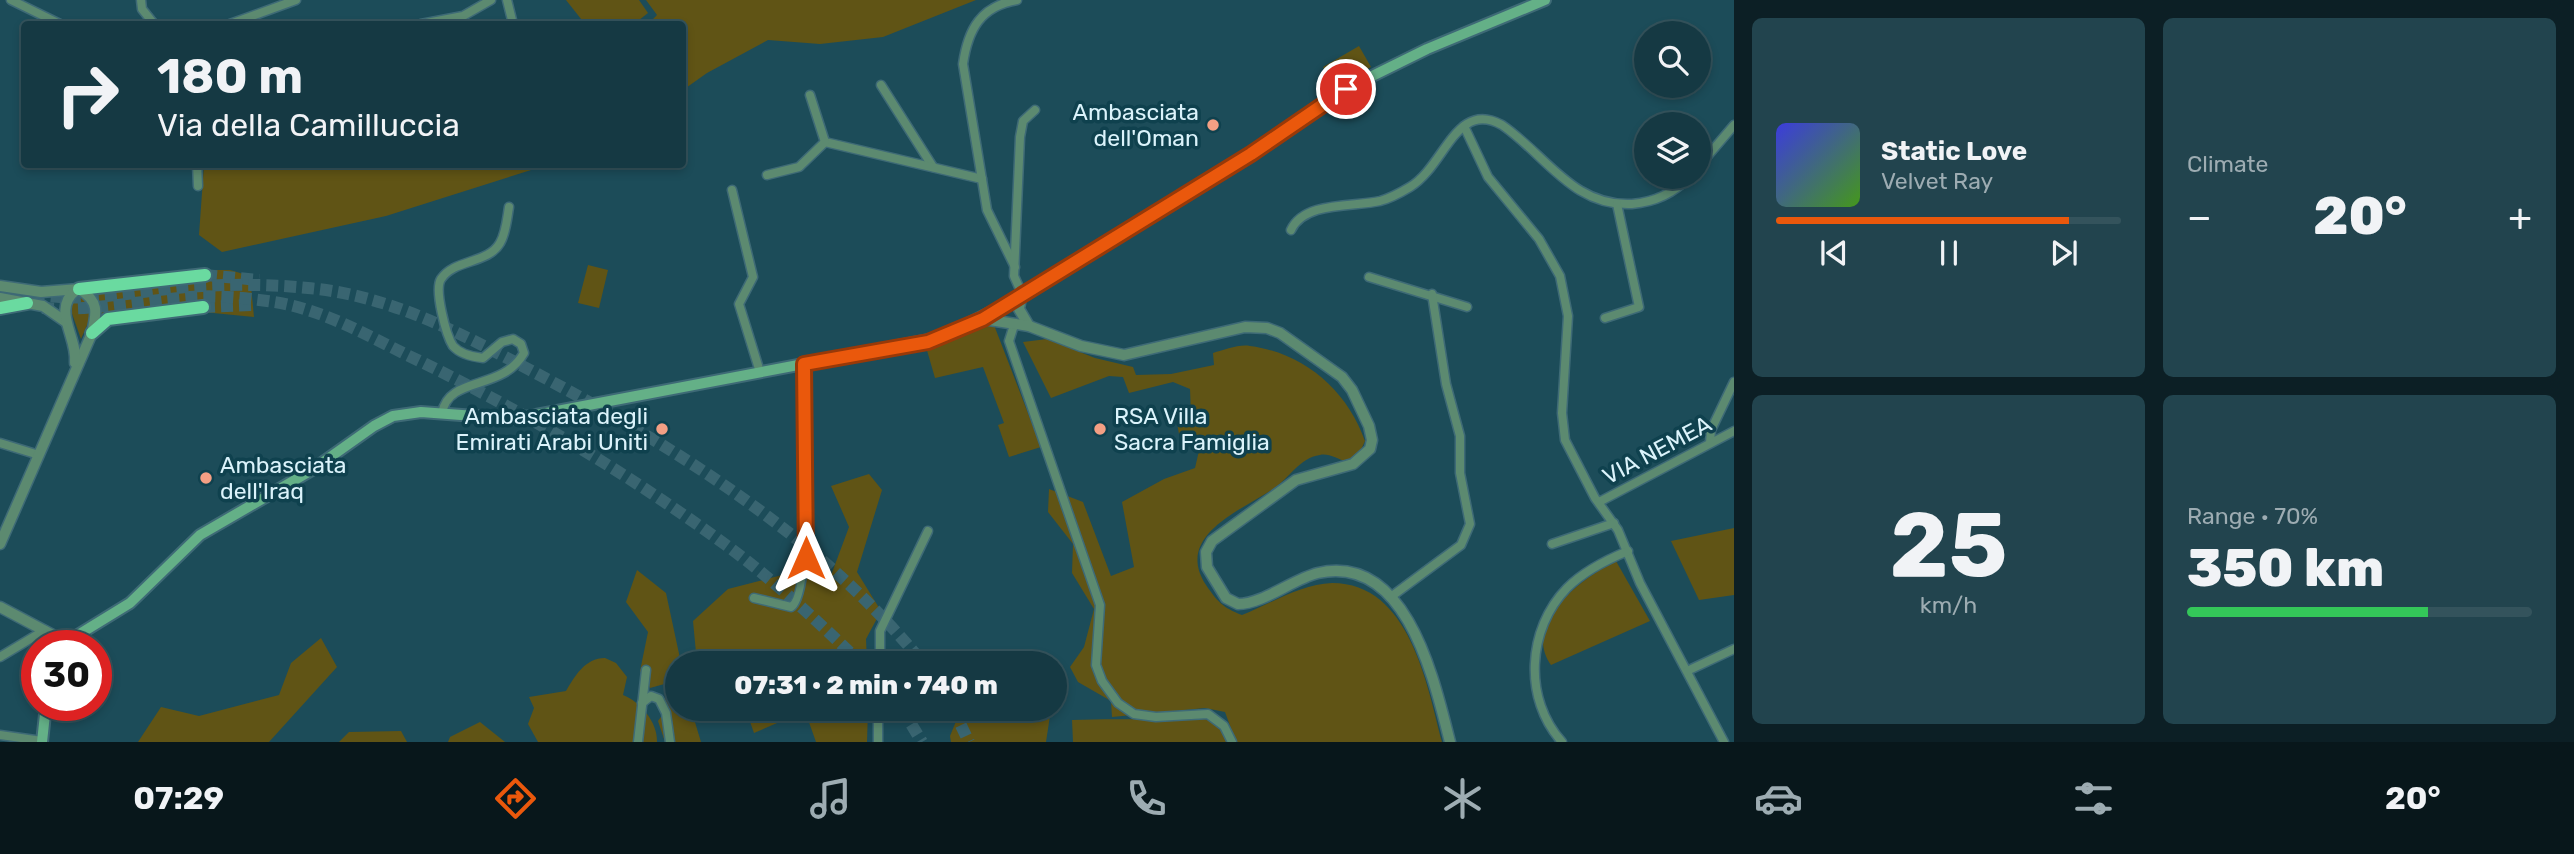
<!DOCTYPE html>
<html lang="en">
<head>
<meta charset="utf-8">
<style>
  body { margin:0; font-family:Rubik,sans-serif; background:#22444e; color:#f1f3f6; height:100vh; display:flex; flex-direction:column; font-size:26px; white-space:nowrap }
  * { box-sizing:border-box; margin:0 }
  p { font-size:23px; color:#9dacb2 }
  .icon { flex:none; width:38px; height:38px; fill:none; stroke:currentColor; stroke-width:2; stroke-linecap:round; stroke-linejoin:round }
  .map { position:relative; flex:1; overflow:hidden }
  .sheet { display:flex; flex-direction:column; gap:18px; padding:18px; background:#0c1f25; width:840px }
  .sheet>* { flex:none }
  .banner { position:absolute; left:21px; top:21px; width:665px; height:147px; border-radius:7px; box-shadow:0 4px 10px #0003,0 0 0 2px #34535c; background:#153943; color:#f1f3f6; overflow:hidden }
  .tools { position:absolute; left:1634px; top:21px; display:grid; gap:14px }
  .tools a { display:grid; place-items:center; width:77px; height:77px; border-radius:50%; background:#153943; box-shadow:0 4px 10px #0003,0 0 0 2px #34535c; font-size:35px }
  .speed { position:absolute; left:21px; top:630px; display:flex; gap:14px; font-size:35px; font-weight:700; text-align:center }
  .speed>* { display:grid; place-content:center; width:91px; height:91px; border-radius:50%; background:#153943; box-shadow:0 4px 10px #0003,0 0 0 2px #34535c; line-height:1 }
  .speed .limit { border:10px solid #d22; background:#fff; color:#111 }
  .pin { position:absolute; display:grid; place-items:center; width:60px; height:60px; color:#fff; margin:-30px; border:4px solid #fff; border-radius:50%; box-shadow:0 2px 7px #0007 }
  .me { position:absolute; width:77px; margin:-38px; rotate:0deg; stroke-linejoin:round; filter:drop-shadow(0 0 5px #0008) }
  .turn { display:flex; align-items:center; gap:24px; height:147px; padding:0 21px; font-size:32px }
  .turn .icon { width:91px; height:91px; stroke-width:2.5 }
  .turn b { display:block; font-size:49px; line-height:60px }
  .big { font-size:52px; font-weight:800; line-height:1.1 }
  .sheet .tile { flex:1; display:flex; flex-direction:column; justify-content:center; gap:10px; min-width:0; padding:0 24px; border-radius:10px; background:#22444e }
  .sheet .dial { align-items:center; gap:0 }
  .dial b { font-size:91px; line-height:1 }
  .song { display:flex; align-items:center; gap:21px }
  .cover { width:84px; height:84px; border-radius:10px; background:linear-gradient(135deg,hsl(240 70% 55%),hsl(100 70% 35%)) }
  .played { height:7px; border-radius:4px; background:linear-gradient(90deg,#ea580c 85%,#34535c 85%) }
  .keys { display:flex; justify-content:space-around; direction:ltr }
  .heat { display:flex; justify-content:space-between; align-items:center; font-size:38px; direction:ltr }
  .charge { height:10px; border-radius:5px; background:linear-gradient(90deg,#34c759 70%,#34535c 0) }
  .sheet .tiles { flex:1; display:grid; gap:18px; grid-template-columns:repeat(2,1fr) }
  .trip { position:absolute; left:665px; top:651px; width:402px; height:70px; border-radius:35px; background:#153943; box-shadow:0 4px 10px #0003,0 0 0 2px #34535c; font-weight:800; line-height:70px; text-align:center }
  .tab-bar { display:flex; height:112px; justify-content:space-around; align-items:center; background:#08171b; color:#9dacb2 }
  .tab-bar .icon { width:49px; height:49px }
  .tab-bar .on { color:#ea580c }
  .tab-bar b { font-size:32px; color:#f1f3f6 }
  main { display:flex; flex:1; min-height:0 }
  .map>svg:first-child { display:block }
</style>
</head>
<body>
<main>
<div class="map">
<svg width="1734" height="742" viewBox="0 0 1734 742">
  <rect width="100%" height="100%" fill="#1c4c59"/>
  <g fill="#605415">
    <polygon points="566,0 639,0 648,13 634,24 585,24"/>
    <polygon points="646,0 976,0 883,37 820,44 768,40 707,73 683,90 682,24 648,24 657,15"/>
    <polygon points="1359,46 1371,67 1335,88 1323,67"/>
    <polygon points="204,165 204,164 547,165 386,216 222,252 199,235"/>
    <polygon points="588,265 608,270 599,308 578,303"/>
    <polygon points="205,270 230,270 250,276 254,317 203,312 101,317 102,305 95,293"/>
    <polygon points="80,296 90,304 91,316 81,339 70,308 75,298"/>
    <polygon points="988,325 994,325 1041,447 1009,457 998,425 1004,423 983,367 935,378 926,347"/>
    <path d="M1047,339L1095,358L1133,367L1136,375L1171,374L1214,365L1213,353C1224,350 1239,344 1250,346C1304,353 1347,390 1365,441L1359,454L1346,462C1339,459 1328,453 1320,455C1299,458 1290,478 1273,489C1240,511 1174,536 1206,585C1217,601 1223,608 1242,615C1270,604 1301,584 1332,583C1410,583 1427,685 1442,742H1236L1225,712L1205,708L1112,717L1111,701L1078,682L1070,667L1084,647L1094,609L1072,573L1073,544L1048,512L1049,489L1083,502L1111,576L1134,567L1122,502L1164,479L1195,468L1201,442L1180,440L1176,417L1191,414L1190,389L1173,382L1129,393L1123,377L1109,376L1051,398L1023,342Z"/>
    <polygon points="869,474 882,490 857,572 881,611 866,639 867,663 697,663 693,621 728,589 786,574 830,578 849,527 831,486"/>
    <polygon points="1734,528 1734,595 1699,600 1671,541"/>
    <path d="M1616,561L1650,621L1551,665C1521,623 1583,577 1616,561Z"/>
    <polygon points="637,570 666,593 681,663 677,663 677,709 691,709 701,742 665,742 658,721 663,714 668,683 650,688 640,671 648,632 626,602"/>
    <polygon points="321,638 337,667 269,742 138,742 161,707 199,716 279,695 291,663"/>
    <path d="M605,658L616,663L627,677L623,695C641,702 658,723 657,742H538L528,724L534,708L529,697L566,691C575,676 585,658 605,658Z"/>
    <polygon points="729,709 868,709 867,742 816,742 805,711 754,733 748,716 731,715"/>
    <polygon points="961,709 1051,709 1046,742 951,742 950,736"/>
    <path d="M1199,717L1210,721L1225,734L1226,742H1073L1072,720C1115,718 1157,721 1199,717Z"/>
    <polygon points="480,722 505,742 448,742 450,737"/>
    <polygon points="401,731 407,742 339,742 349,732"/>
  </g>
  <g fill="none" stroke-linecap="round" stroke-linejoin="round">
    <g stroke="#396571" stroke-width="12" stroke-dasharray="12 6" stroke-linecap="butt">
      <polyline points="205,275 259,280"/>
      <path d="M33,294C85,303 135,292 186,287C226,284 268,284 308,288C389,295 460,333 530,370C675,447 818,535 923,663"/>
      <polyline points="203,307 252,305"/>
      <path d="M42,308C93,311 139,301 190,297C217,295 247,298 274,302C321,309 365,334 407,355C518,408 626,472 726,545C774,580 818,622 861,663"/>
      <polyline points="902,709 922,742"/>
      <polyline points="953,709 969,742"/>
    </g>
    <g stroke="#3e6a76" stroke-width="11">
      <g id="minor">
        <polyline points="11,0 60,24"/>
        <polyline points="141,0 142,9 154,24"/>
        <polyline points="507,0 513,24"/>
        <polyline points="230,24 296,0"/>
        <polyline points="421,24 463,16 491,0"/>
        <polyline points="881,85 933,167"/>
        <polyline points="810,95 825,142 982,179"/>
        <polyline points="1464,126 1488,177 1539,239 1560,276 1568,316 1562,413 1565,440 1595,498 1618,530 1640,583 1724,742"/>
        <polyline points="197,164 198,186"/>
        <polyline points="1699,166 1734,125"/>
        <polyline points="767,175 799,167 825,142"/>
        <polyline points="732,190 753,277 739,304 760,372"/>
        <path d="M1291,230C1304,201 1354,207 1380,201C1391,198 1400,193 1410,187C1445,166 1456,99 1502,125C1546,155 1573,207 1632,204C1655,202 1674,193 1689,177"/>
        <path d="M1015,267L987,210L963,64C968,29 981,6 1017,0"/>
        <polyline points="1369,277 1467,307"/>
        <polyline points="1023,296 1014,276 1020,137 1023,121 1035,110"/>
        <polyline points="1605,318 1639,307 1617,204"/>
        <polyline points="1014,325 1009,341 1100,605 1096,665 1102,681 1118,703 1134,714 1156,717 1208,714 1224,726 1232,742"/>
        <path d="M442,413C449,375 502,392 524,353L521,344L513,339L502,342L483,358C473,357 460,354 453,346C446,335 434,290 441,279C454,259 488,264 500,243C506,233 507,219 509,207"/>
        <polyline points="0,443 39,455"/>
        <polyline points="1710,443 1711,430 1734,382"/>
        <polyline points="1599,502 1734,431"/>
        <polyline points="1552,544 1614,523"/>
        <polyline points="1392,596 1461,545 1470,524 1460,473 1460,436 1446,384 1432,294"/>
        <path d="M754,598L791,607C814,594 805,398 804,364"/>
        <polyline points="0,657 45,630"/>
        <polyline points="880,663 880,631 928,531"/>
        <polyline points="1687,671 1734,649"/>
        <polyline points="642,703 651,696 659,699 666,713 670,742"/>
        <polyline points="878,709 878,742"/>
        <polyline points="0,735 42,741"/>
        <polyline points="638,742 646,670"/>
        <path d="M1562,742C1523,699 1527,629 1567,588C1584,571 1606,560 1628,551"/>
      </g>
    </g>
    <g stroke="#3e6a76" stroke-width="13">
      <g id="tertiary">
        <path d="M0,286L41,292L79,289C99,301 97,312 92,333L0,544"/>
        <polyline points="1021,297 1019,309 1029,326"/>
        <polyline points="0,298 43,306 66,322"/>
        <path d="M983,319L1029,326L1081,346L1124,355L1245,327L1267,328L1280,333L1342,377L1352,390L1369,426L1372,440L1370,449L1353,464L1296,480L1212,541L1206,552L1207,567L1226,598L1238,604C1263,604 1293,579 1318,573C1407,553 1434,680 1450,742"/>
        <path d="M75,363C78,337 51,310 76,290"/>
        <polyline points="0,607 64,641"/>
      </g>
    </g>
    <g stroke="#3e6a76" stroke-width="14">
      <g id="secondary">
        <polyline points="60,646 130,603 200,535 312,470 374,426 393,416 421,412 515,419 940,338 1023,296 1269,142 1354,85 1427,49 1545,0"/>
        <polyline points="42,742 46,705"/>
      </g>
    </g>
    <g stroke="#3e6a76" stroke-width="16">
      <g id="trunk">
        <polyline points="79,289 205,275"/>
        <polyline points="0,308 27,303"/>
        <polyline points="92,333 108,319 203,307"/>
      </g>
    </g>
    <use href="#minor" stroke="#5c8a70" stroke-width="8"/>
    <use href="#tertiary" stroke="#5c8a70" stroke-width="10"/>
    <use href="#secondary" stroke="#64b087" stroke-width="10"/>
    <use href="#trunk" stroke="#6adaa0" stroke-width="12"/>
  </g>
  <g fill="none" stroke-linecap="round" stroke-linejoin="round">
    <g stroke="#983908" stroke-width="18">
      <polyline id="route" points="806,558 804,364 928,342 983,319 1251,154 1346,89"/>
    </g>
    <use href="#route" stroke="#ea580c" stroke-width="12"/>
  </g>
  <g fill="#f39f84" stroke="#0f414e" stroke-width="2.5">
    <circle cx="1213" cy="125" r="7"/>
    <circle cx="662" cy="429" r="7"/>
    <circle cx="1100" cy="429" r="7"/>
    <circle cx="206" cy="478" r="7"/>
  </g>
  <g text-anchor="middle" stroke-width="7" stroke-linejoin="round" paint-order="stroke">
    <g font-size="23" fill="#dbf3fb" stroke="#0f414e" text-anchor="end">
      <text x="1199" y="120">Ambasciata<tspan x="1199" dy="26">dell'Oman</tspan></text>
      <text x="648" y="424">Ambasciata degli<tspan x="648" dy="26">Emirati Arabi Uniti</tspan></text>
      <text x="1114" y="424" text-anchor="start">RSA Villa<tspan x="1114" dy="26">Sacra Famiglia</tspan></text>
      <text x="220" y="473" text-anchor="start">Ambasciata<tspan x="220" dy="26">dell'Iraq</tspan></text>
    </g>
    <g font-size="23" fill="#dbf3fb" stroke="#0f414e">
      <text transform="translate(1657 450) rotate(-28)" y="8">VIA NEMEA</text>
    </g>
  </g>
</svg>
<div class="tools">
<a><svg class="icon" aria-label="search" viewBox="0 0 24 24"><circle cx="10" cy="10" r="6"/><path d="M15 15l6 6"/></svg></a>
<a><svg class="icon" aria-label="layers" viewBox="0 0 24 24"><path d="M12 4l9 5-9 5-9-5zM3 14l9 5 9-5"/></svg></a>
</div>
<div class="speed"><div class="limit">30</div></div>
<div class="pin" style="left:1346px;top:89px;background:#d93025"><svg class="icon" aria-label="arrive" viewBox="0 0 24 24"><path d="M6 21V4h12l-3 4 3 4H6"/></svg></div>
<svg class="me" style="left:806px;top:558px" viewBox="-20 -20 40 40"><path d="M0-17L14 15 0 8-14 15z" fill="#ea580c" stroke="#fff" stroke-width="4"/></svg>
<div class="trip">07:31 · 2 min · 740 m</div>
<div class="banner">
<div class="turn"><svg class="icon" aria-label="right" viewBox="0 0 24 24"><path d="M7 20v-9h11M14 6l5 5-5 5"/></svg><div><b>180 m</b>Via della Camilluccia</div></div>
</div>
</div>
<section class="sheet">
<div class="tiles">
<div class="tile">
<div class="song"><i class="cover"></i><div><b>Static Love</b><p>Velvet Ray</p></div></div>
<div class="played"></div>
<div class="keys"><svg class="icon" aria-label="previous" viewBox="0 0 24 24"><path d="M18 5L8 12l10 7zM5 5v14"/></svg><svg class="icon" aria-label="pause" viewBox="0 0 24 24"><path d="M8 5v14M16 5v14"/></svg><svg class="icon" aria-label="next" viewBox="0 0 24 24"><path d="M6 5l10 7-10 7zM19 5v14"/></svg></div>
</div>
<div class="tile"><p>Climate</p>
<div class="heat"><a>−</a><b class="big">20°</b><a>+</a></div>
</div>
<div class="tile dial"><b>25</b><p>km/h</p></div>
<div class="tile"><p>Range · 70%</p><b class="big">350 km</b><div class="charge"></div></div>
</div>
</section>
</main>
<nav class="tab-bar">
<b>07:29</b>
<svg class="icon on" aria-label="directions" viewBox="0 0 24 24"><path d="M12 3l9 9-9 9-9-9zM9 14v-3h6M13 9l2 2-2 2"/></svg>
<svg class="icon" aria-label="music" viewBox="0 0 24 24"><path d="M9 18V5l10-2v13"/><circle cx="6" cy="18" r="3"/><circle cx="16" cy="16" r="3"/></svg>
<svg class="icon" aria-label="phone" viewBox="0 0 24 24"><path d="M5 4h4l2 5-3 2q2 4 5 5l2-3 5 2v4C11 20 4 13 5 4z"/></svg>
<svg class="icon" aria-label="climate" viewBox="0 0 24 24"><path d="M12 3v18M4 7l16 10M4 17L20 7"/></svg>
<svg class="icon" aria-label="car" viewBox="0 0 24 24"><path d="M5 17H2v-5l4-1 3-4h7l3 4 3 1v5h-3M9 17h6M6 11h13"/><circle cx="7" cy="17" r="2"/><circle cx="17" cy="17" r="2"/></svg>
<svg class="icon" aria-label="filters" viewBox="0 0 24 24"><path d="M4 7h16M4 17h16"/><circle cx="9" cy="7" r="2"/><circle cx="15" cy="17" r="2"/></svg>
<b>20°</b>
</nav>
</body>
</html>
